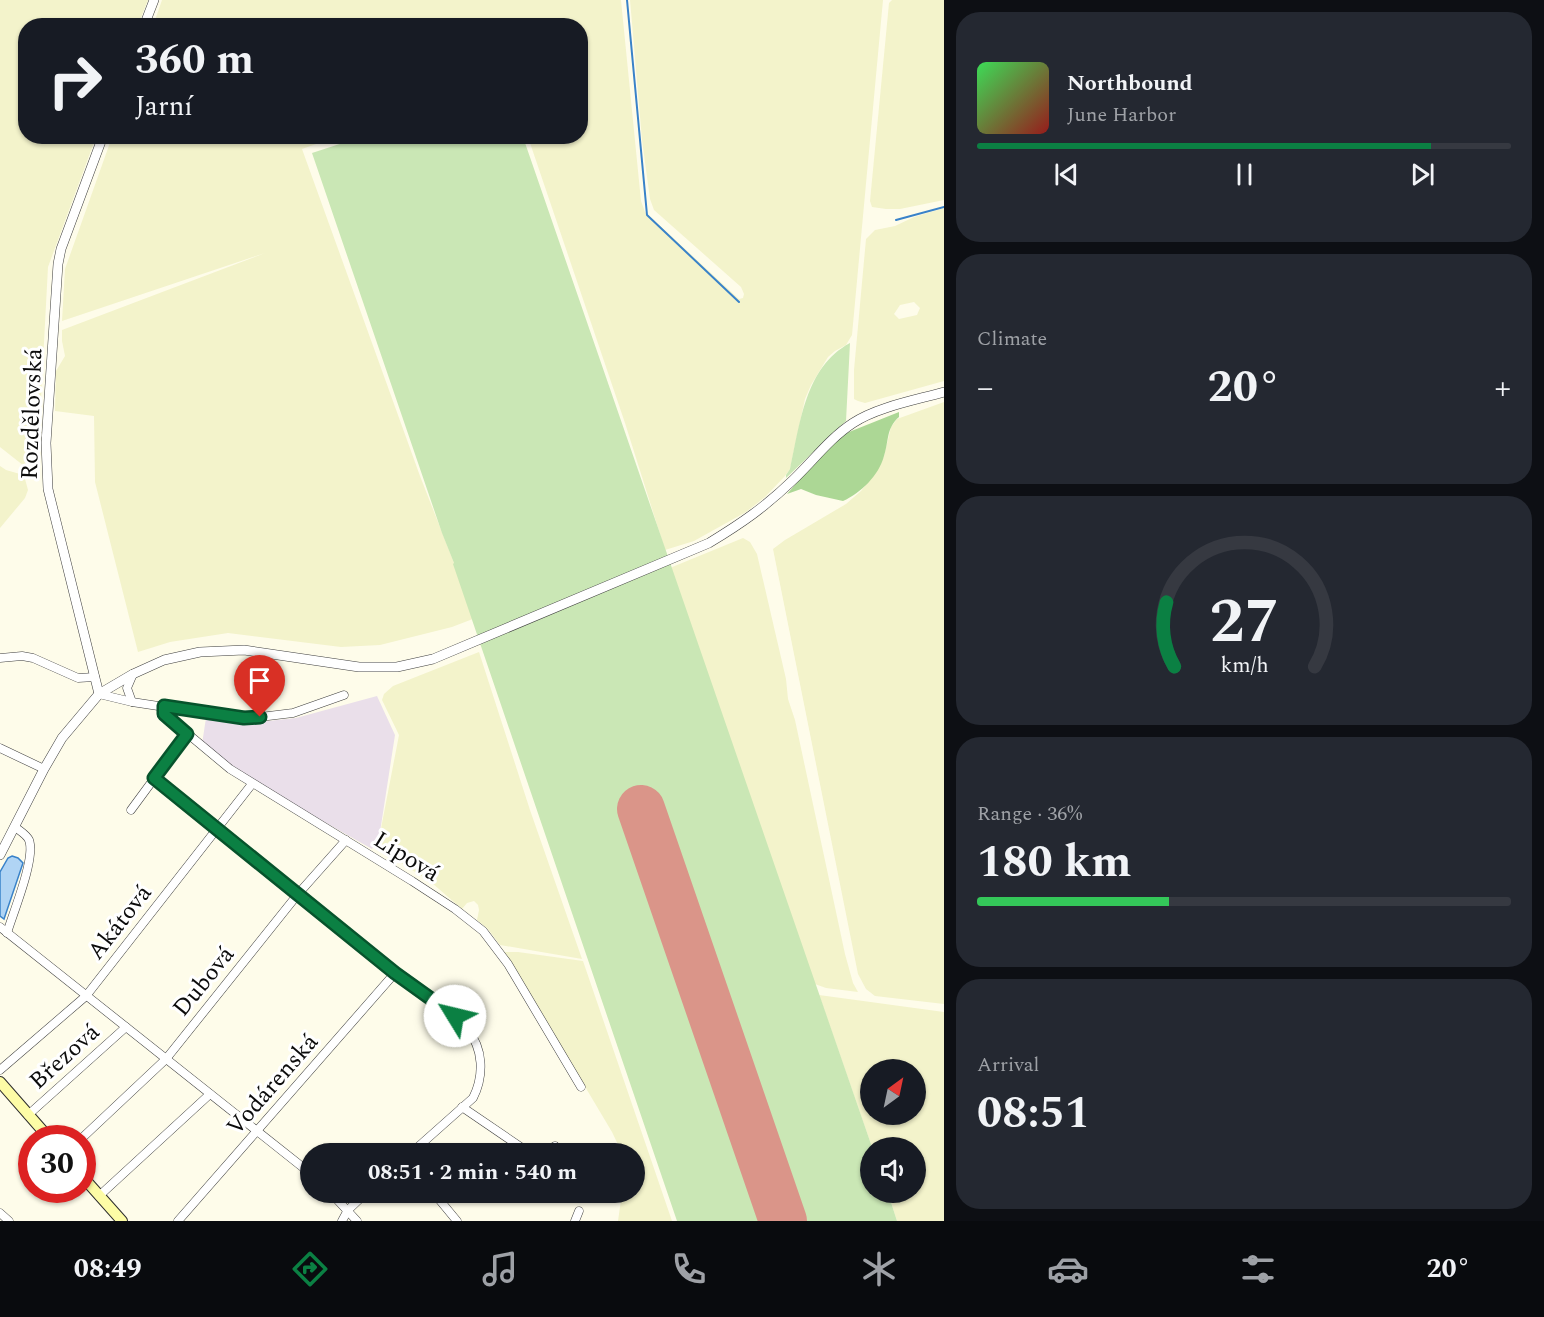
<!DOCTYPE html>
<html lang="en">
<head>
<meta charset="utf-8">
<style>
  body { margin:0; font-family:Spectral,serif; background:#242831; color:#f1f3f6; height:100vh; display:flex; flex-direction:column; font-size:22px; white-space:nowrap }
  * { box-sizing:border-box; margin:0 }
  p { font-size:20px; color:#9ea1a6 }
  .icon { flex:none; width:33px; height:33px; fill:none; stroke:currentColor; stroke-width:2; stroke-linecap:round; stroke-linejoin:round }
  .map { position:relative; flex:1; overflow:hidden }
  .sheet { display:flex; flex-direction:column; gap:12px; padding:12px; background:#0d0f14; width:600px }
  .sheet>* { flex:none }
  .guide { position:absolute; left:18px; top:18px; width:570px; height:126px; border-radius:24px; box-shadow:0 2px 4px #0004; background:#171b24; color:#f1f3f6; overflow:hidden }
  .needle { width:39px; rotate:33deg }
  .buttons { position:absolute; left:860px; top:1059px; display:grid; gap:12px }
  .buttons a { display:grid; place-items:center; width:66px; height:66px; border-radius:50%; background:#171b24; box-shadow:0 2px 4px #0004; font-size:30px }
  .speed { position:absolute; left:18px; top:1125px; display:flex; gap:12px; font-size:30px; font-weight:700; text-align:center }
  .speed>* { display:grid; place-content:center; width:78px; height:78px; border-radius:50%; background:#171b24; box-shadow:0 2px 4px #0004; line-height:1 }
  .speed .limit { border:9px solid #d22; background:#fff; color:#111 }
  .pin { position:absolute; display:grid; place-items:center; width:51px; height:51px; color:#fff; margin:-62px -26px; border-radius:50% 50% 50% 0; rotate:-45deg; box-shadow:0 0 6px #0007 }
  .pin .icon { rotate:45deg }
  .me { position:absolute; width:66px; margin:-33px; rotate:306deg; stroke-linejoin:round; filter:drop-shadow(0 0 4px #0008) }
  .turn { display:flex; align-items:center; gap:21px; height:126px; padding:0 18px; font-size:27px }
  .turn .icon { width:78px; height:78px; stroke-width:2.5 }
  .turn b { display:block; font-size:42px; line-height:51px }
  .big { font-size:45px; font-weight:700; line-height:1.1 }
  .sheet .tile { flex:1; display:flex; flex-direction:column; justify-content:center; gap:9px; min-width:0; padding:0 21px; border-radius:24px; background:#242831 }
  .sheet .dial { align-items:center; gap:0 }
  .dial svg { height:156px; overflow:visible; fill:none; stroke:#363941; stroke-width:7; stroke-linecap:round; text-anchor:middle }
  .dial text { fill:#f1f3f6; stroke:none }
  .song { display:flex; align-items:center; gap:18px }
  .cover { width:72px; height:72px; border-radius:9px; background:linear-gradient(135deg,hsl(130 70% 55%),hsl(0 70% 35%)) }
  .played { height:6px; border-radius:3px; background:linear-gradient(90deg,#0b8043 85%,#363941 85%) }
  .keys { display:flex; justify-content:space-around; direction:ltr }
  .heat { display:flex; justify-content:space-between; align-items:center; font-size:33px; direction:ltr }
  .charge { height:9px; border-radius:4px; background:linear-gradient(90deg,#34c759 36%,#363941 0) }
  .trip { position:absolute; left:300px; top:1143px; width:345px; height:60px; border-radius:30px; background:#171b24; box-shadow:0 2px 4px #0004; font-weight:700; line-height:60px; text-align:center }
  .tab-bar { display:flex; height:96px; justify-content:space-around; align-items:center; background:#090b0e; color:#9ea1a6 }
  .tab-bar .icon { width:42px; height:42px }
  .tab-bar .on { color:#0b8043 }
  .tab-bar b { font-size:27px; color:#f1f3f6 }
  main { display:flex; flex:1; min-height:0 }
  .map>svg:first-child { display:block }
</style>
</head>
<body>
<main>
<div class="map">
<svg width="944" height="1221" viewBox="0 0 944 1221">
  <rect width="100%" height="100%" fill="#fefcea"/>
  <polygon fill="#eadfea" points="377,696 395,735 380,832 372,849 261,786 228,765 202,744 206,718 248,723 296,718"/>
  <g fill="#f3f3cb" fill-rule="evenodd">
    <polygon points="0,0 148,0 138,25 26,26 26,136 96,137 48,267 37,474 33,473 0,447"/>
    <polygon points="162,0 621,0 641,201 645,212 739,299 743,298 744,294 741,287 654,210 650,199 642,140 630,0 883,0 852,335 846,345 835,351 828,357 811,385 805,399 790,469 785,476 765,497 746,512 694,541 665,550 625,423 528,137 580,136 580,26 153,26"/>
    <polygon points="892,0 944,0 944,200 900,209 886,209 872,207 870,201 889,3"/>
    <polygon points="112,137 336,137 302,149 420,476 463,586 478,617 452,627 380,645 341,647 228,633 170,642 138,652 95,482 94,416 55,411 56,371 65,356 62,341 62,330 265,253 62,321 65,269"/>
    <path d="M944,208V381L865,403L858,401L854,399V370L866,239L875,230L895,226L914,217ZM914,302L920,308L917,315L899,319L894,314L900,305Z"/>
    <polygon points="944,402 944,1004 875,996 866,989 858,974 773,549 785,540 846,504 861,491 876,472 884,456 891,427 897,419"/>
    <polygon points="0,466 6,470 20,474 25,479 28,490 25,498 0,528"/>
    <polygon points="743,538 750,542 757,554 786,679 788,699 795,720 845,954 853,983 858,992 826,988 812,983 665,570"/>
    <polygon points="479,652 530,810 582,959 500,945 488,929 477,920 479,910 478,905 474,901 467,903 462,909 432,883 380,849 378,844 399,735 382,700 384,694 393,686"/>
    <polygon points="502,952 518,952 583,961 672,1221 618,1221 622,1193 634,1192 634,1154 622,1153 612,1132 537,1006"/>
    <path d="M819,995L944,1012V1221H897L888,1193L915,1192V1148L872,1147ZM870,1070H915V1114H870Z"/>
  </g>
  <g fill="#cae7b5">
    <polygon points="361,137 523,137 872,1147 870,1148 870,1192 888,1193 897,1221 677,1221 453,564 454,563 442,533 312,153"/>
    <path d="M850,343L846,421L786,478V475L790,469C800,424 805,367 850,343Z"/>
  </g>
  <path fill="#acd795" d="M899,412V417C886,428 889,441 884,456C879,475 861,493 843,501L816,495L801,489L787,494L827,448L844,434Z"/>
  <polygon fill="#b0d4f4" stroke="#3982c9" stroke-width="1.5" points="12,856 18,858 23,863 4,919 0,916 0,872 8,858"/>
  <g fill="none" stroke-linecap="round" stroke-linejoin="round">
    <g stroke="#3982c9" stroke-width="2">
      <polyline points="627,0 647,215 739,302"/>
      <polyline points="896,220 944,207"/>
    </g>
    <polyline stroke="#da9589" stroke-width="48" points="641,809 783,1221"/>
    <g stroke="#3e3e3e" stroke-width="9">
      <g id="minor">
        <polyline points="0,658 22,656 33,658 78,678 95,677"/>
        <polyline points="99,694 132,702 244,719 293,713 344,695"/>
        <polyline points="132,702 127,688 133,674"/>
        <polyline points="164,706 164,714 230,769 412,881 455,909 483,931 508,964 581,1087"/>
        <polyline points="0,748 44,769"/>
        <path d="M154,778C231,843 310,904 388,968C414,988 447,1003 467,1029C484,1049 484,1076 473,1098L410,1154"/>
        <polyline points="131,810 187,734"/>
        <polyline points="0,927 310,1173"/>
        <path d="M7,933C13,913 36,858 29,840C27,835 20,831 15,827"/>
        <polyline points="0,1070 86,996 252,784"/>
        <polyline points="462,1107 531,1154"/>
        <polyline points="28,1115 126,1027"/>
        <polyline points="82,1138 166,1059 298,894 346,840"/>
        <polyline points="544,1154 555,1146"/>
        <polyline points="330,1192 357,1221"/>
        <polyline points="433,1192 457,1221"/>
        <polyline points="99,1196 210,1094"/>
        <polyline points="0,1213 9,1221"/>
        <polyline points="178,1221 395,973"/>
        <polyline points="342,1221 348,1210 367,1192"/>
        <polyline points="575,1221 579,1211"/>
      </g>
    </g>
    <g stroke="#3e3e3e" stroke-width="10">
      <g id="tertiary">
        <polyline points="144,26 154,0"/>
        <polyline points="99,694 48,489 46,443 58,264 61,249 103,136"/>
        <path d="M0,855L44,769L62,738L99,694L133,674L164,660L200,652L244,650L359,667H397L433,659L709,543C742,523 765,507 793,480C813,461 830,438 853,423C877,407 916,400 944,392"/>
      </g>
    </g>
    <g stroke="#2d2d2d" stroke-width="12">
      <g id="secondary">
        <polyline points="0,1082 49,1138"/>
        <polyline points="82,1176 122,1221"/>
      </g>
    </g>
    <use href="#minor" stroke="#fff" stroke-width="8"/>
    <use href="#tertiary" stroke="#fff" stroke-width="9"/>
    <use href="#secondary" stroke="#fdfca6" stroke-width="10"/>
  </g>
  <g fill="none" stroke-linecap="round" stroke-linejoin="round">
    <g stroke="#07532c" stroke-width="15">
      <polyline id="route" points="260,717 244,718 164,706 164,714 187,734 154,778 395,973 455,1016"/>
    </g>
    <use href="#route" stroke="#0b8043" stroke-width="10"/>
  </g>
  <g text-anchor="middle" stroke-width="6" stroke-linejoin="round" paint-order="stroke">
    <g font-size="24" fill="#0b0b0b" stroke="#fff">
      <text transform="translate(31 414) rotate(-88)" y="8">Rozdělovská</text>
      <text transform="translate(407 856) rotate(32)" y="8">Lipová</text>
      <text transform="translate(119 922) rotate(-52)" y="8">Akátová</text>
      <text transform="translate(203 981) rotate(-51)" y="8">Dubová</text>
      <text transform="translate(64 1056) rotate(-42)" y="8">Březová</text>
      <text transform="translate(272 1084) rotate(-49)" y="8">Vodárenská</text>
    </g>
  </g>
</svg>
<div class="buttons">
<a><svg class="needle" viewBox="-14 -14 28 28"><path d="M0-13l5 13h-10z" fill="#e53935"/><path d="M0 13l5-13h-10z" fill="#9ea1a6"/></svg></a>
<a><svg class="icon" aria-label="sound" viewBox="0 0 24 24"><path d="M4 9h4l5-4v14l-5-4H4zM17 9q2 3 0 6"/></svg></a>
</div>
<div class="speed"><div class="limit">30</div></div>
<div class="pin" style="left:260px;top:717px;background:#d93025"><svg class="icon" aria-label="arrive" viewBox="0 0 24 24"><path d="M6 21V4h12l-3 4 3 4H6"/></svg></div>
<svg class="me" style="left:455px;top:1016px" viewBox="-20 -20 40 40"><circle r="19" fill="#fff"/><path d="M0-13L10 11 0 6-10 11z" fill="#0b8043"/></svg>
<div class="trip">08:51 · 2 min · 540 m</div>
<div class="guide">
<div class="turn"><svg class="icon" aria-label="right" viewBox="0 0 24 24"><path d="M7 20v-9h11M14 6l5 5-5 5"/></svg><div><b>360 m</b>Jarní</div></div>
</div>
</div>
<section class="sheet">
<div class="tile">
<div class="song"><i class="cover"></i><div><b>Northbound</b><p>June Harbor</p></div></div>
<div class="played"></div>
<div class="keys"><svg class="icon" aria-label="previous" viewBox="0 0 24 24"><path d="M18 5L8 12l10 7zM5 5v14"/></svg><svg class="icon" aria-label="pause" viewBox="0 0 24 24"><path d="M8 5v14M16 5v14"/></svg><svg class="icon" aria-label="next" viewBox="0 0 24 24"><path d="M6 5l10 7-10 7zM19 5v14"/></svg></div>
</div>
<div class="tile"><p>Climate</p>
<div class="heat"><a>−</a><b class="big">20°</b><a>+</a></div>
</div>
<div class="tile dial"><svg viewBox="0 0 100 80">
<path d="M14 69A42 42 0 1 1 86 69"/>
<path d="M14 69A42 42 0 0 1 10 36" stroke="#0b8043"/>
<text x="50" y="56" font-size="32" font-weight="700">27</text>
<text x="50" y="72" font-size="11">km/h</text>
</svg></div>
<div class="tile"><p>Range · 36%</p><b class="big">180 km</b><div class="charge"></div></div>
<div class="tile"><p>Arrival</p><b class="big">08:51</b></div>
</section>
</main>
<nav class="tab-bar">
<b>08:49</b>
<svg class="icon on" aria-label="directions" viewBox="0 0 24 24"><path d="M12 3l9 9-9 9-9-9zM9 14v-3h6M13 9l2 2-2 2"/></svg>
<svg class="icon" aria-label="music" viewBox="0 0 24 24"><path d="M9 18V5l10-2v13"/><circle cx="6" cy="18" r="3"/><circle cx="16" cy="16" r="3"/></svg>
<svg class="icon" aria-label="phone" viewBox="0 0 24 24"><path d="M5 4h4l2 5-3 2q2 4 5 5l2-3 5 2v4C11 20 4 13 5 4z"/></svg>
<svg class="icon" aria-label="climate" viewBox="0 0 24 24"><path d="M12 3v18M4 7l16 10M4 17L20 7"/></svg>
<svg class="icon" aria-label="car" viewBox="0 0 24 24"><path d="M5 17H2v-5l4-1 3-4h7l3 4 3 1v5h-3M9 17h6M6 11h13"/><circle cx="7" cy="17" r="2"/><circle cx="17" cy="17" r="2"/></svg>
<svg class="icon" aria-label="filters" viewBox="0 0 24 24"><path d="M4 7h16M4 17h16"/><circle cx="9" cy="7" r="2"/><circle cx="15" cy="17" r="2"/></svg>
<b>20°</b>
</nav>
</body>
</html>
